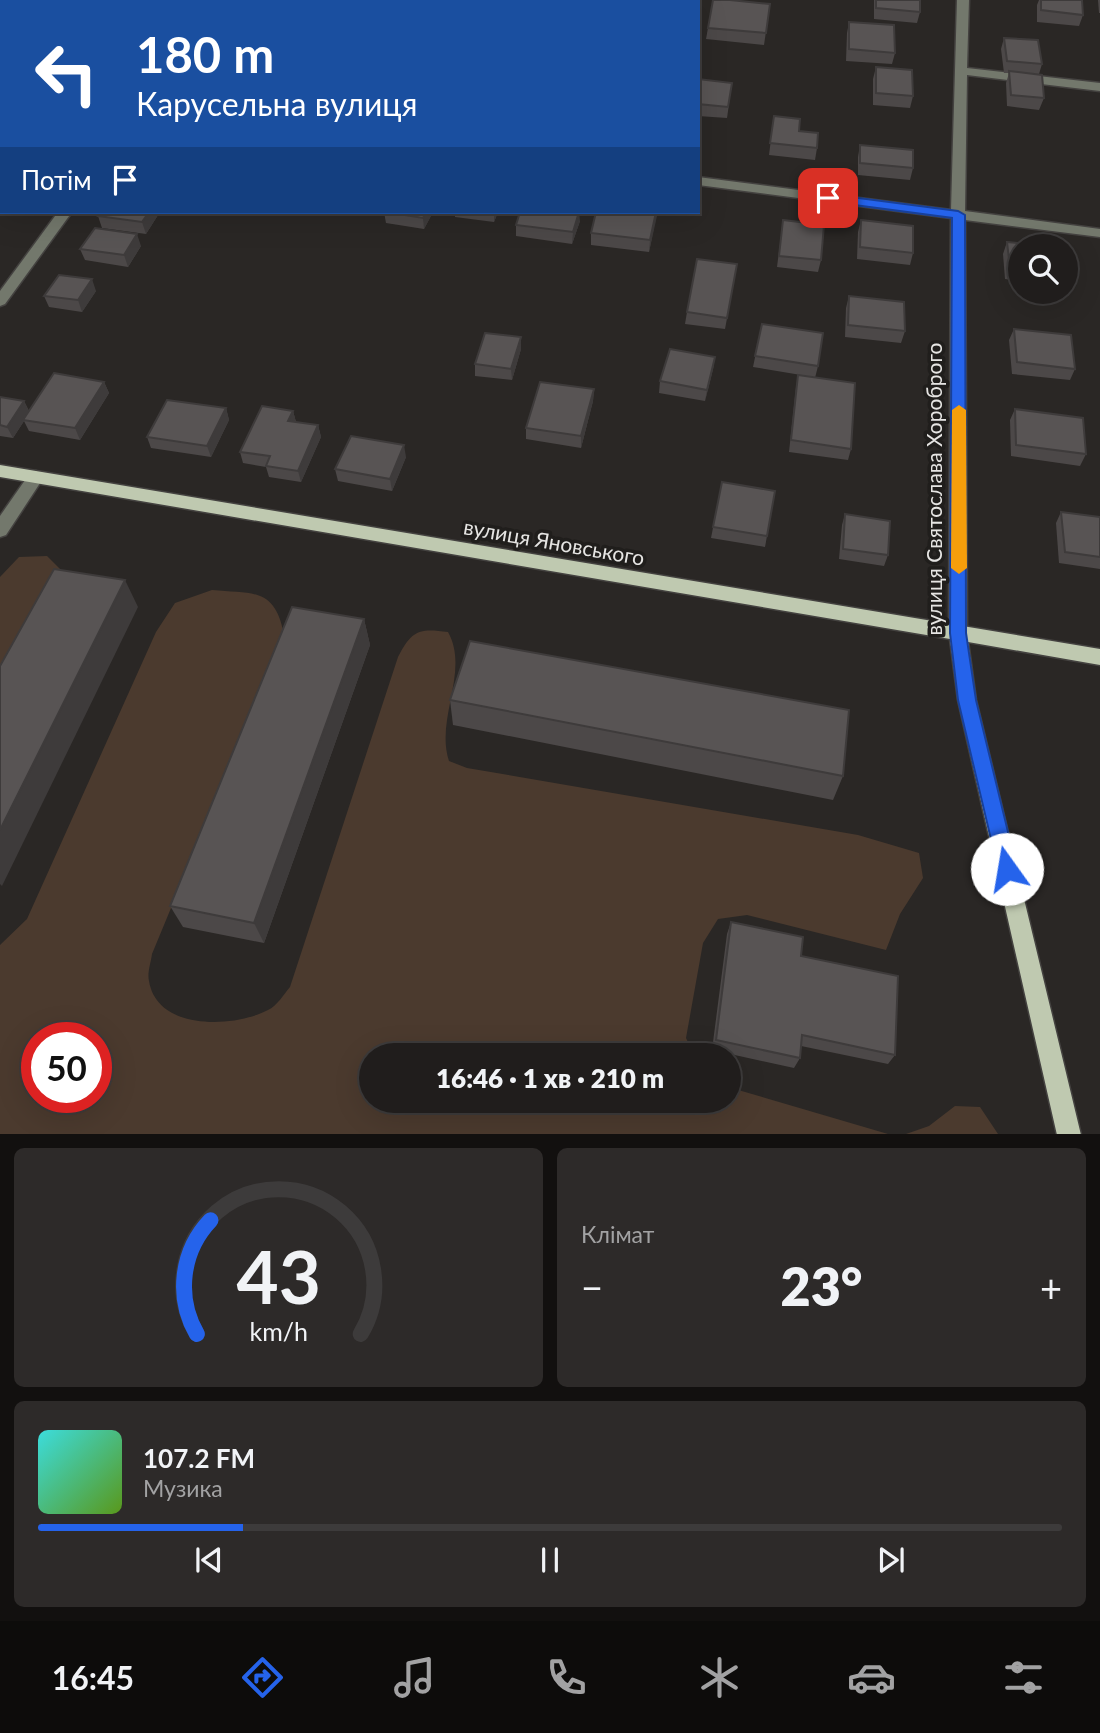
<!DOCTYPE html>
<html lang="uk">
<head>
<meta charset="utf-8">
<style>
  body { margin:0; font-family:Lato,sans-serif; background:#2d2a29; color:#f1f3f6; height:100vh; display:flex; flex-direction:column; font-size:26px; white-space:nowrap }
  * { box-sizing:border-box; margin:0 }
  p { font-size:23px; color:#a2a2a3 }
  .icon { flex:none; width:38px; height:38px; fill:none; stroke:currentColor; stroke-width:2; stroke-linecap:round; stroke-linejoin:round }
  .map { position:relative; height:1134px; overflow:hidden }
  .sheet { display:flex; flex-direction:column; gap:14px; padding:14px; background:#12100f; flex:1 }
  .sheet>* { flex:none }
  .hud { position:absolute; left:0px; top:0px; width:700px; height:214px; box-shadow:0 7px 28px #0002,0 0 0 2px #3d3b3b; background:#1a4fa0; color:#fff; overflow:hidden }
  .buttons { position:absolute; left:1008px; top:234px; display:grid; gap:14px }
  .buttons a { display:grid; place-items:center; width:70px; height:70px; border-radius:50%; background:#201d1c; box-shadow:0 7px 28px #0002,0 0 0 2px #3d3b3b; font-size:35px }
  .speed { position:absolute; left:21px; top:1022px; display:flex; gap:14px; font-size:35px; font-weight:700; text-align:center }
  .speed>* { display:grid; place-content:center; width:91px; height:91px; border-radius:50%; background:#201d1c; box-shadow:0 7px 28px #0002,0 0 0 2px #3d3b3b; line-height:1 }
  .speed .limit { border:10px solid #d22; background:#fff; color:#111 }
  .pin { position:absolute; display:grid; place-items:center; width:60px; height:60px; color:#fff; margin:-30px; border-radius:14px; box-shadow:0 4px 10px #0006 }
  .me { position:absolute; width:77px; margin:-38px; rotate:347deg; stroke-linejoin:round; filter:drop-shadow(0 0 5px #0008) }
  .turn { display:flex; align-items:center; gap:24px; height:147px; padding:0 21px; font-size:32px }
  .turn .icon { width:91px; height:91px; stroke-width:2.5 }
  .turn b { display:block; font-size:49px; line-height:60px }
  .then { display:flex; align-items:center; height:66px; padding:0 21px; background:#0003; gap:14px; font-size:26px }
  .big { font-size:52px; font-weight:800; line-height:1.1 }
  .sheet .tile { flex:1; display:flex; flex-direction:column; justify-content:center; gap:10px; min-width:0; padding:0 24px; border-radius:10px; background:#2d2a29 }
  .sheet .dial { align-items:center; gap:0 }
  .dial svg { height:182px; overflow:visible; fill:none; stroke:#3d3b3b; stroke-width:7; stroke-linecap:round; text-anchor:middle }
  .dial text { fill:#f1f3f6; stroke:none }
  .song { display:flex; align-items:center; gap:21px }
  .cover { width:84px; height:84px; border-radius:10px; background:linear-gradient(135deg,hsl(180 70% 55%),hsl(90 70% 35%)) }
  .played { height:7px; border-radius:4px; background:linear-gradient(90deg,#2563eb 20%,#3d3b3b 20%) }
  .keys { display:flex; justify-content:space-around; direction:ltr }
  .heat { display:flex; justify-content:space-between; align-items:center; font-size:38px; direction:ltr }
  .sheet .tiles { flex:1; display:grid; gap:14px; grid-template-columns:1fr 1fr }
  .tile:last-child { grid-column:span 2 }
  .trip { position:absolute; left:359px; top:1043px; width:382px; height:70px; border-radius:35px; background:#201d1c; box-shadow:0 7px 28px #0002,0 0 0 2px #3d3b3b; font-weight:800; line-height:70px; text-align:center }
  .tabs { display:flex; height:112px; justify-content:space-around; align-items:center; background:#0d0c0b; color:#a2a2a3 }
  .tabs .icon { width:49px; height:49px }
  .tabs .active { color:#2563eb }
  .tabs b { font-size:32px; color:#f1f3f6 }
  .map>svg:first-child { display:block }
</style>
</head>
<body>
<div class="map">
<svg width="1100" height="1135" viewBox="0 0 1100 1135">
  <rect width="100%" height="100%" fill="#2a2725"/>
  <g fill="#4b3a2e" fill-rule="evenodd">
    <polygon points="47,556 62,571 0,697 0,577 19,557"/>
    <path d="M212,590C253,594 275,587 284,635L152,954C151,962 147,973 149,981C157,1031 234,1028 268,1010C277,1006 284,994 290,987L398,657C412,630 419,628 448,632C470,671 435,719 449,761L467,768L858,835L919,853L923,878L900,914L886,950L747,915L718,919L703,943L686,1038L694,1055H371V1101H728V1087L888,1134H0V945L27,919L156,632L175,603ZM37,1038H96V1097H37Z"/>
    <polygon points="955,1106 980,1107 998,1134 906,1134 929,1126"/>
  </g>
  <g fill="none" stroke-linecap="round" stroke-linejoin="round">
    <g stroke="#444240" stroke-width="3">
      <g id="minor">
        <polygon points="214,0 226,0 212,2"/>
        <polygon points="957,0 969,0 967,68 1100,83 1100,91 967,75 965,211 1100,229 1100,237 965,220 967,633 964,638 958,641 952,638 949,633 951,218 698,185 698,177 951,210"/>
        <polygon points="58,212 72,212 5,304 0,306 0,291"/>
        <polygon points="36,471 44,477 6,535 0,537 0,516 30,473"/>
      </g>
    </g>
    <g stroke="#444240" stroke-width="3">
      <polygon id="major" points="0,465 1100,649 1100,665 968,642 976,700 1081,1135 1057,1135 958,700 950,639 0,477"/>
    </g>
    <use href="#minor" fill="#73786c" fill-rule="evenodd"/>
    <use href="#major" fill="#bfc9b0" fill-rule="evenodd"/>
  </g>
  <g fill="#4c4848">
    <polygon points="874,0 920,0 920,12 917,23 874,19"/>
    <polygon points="1039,0 1082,0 1083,15 1079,26 1037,22 1037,5"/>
    <polygon points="1098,0 1100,0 1100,13 1099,13"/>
    <polygon points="770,4 764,45 706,39 708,28"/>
    <polygon points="849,22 895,53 892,64 846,61 847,33"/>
    <polygon points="1004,38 1042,64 1039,74 1044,98 1039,110 1007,106 1006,83 1009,73 1004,73 1001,49"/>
    <polygon points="876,67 913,96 910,108 873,105 873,79"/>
    <polygon points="698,79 732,83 727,118 698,116"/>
    <polygon points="774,116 799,131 817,148 815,160 769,155"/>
    <polygon points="860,145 913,168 910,180 858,175 858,157"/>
    <polygon points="209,212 225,212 224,214"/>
    <polygon points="384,212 433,212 424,229 386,223"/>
    <polygon points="455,212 498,212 494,222 455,217"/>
    <polygon points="596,212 657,212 649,252 591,245 591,233"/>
    <polygon points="158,215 146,234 102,228 98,216"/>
    <polygon points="783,220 821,260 818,272 777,267"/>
    <polygon points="861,220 913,253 910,265 857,259 858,232"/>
    <polygon points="580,221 572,244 516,236 516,225"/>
    <polygon points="1007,242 1020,247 1020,281 1005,279 1003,254"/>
    <polygon points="141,246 128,267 85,260 80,249"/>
    <polygon points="737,264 725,329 685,324 687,312"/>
    <polygon points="96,291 82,312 49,307 44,296"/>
    <polygon points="849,296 905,331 901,343 845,337 846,308"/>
    <polygon points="762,324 818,366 815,378 851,449 848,460 789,452 796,387 798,375 807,376 753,367"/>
    <polygon points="1014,329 1075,369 1070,380 1012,374 1009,340"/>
    <polygon points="521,349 512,380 475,376 475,364"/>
    <polygon points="715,357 713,369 705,401 659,393 660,381"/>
    <polygon points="104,382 109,393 80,440 29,431 24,421 13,438 0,436 0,397 24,401 29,411"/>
    <polygon points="594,389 593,401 581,448 526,439 526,428"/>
    <polygon points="226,408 229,420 211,457 151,448 147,437"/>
    <polygon points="1015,409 1086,454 1080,466 1011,456 1010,420"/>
    <polygon points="293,411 296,422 318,425 321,437 301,482 269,477 266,467 243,463 240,452"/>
    <polygon points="406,457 392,491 338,481 335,469"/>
    <polygon points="722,482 767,536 765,547 711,538"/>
    <polygon points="1061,512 1100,517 1100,569 1059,563 1056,523"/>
    <polygon points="845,514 888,555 884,566 839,559 842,525"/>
    <polygon points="364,619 370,645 264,943 183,927 170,906"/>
    <polygon points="450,700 843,776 833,800 453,725"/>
    <polygon points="731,922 801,956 895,1055 888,1064 801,1046 800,1058 794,1068 712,1050 727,934"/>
  </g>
  <g fill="#3e3b3b">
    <rect x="0" y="85" width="2" height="32"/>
    <polygon points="149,212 157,212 158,215 146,234 142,222"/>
    <polygon points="426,212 433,212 424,229 423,218"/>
    <polygon points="494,212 498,212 494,222"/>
    <polygon points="579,212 580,221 572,244 573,232"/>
    <polygon points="656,212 657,212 657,216 649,252 650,240"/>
    <polygon points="137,234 141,246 128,267 124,255"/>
    <polygon points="92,279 96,291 82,312 78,300"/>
    <polygon points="521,337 521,349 512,380 511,369"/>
    <polygon points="715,357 713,369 705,401 707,390"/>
    <polygon points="104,382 109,393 80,440 75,428"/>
    <polygon points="594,389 593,401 581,448 581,436"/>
    <polygon points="24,401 30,413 23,420 24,421 13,438 7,427"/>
    <polygon points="226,408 229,420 211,457 207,446"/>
    <polygon points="293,411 296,422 288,421"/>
    <polygon points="318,425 321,437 301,482 298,471"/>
    <polygon points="404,445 406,457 392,491 390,479"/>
    <polygon points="125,580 138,607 2,886 0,884 0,830"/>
    <polygon points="364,619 370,645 264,943 254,923"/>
  </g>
  <g fill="#585454" stroke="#3e3b3b" stroke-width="2">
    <polygon points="249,0 292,0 291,2 248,2"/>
    <polygon points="713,0 730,0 770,4 766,33 708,28"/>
    <polygon points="876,0 920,0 920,12 876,8"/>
    <polygon points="1041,0 1082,0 1083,15 1041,10"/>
    <polygon points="849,22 894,25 895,53 849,49"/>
    <rect x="0" y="34" width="2" height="51"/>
    <polygon points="1004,38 1038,40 1042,64 1007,61"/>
    <polygon points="876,67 912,70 913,96 876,93"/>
    <polygon points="1009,71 1042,75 1044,98 1011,95"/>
    <polygon points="698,79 732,83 728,107 698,104"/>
    <polygon points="774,116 800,119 799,131 818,133 817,148 770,143"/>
    <polygon points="860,145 913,150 913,168 860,163"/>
    <polygon points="101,212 149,212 142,222 98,216"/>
    <polygon points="386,212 426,212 423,218"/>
    <polygon points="520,212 579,212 573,232 516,225"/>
    <polygon points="596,212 656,212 650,240 591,233"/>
    <polygon points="783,220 824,225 821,260 779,256"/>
    <polygon points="861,220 913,226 913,253 860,247"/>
    <polygon points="95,228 137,234 124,255 80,249"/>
    <polygon points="1007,242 1050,246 1050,247 1020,247 1020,269 1010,268"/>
    <polygon points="697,259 737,264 727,318 687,312"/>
    <polygon points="59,275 92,279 78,300 44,296"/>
    <polygon points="849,296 904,302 905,331 848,325"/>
    <polygon points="762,324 823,333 818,366 755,356"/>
    <polygon points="1014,329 1071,335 1075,369 1017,362"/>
    <polygon points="485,333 521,337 511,369 475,364"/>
    <polygon points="670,349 715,357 707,390 660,381"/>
    <polygon points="54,373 104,382 75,428 23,420"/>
    <polygon points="798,375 855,383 851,449 791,440"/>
    <polygon points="540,382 594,389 581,436 526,428"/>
    <polygon points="0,397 24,401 7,427 0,425"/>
    <polygon points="167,400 226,408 207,446 147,437"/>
    <polygon points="262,406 293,411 288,421 318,425 298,471 266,466 270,456 240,452"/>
    <polygon points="1015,409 1083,418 1086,454 1016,445"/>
    <polygon points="351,436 404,445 390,479 335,469"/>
    <polygon points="722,482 775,491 767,536 713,527"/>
    <polygon points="1061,512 1100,517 1100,557 1065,552"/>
    <polygon points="845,514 890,521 888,555 843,549"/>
    <polygon points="54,569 125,580 0,830 0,666"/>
    <polygon points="292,607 364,619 254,923 170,906"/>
    <polygon points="470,641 849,710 843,776 450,700"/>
    <polygon points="731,922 803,937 801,956 898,976 895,1055 802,1035 800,1058 716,1040"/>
  </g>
  <polygon fill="#2563eb" stroke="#184099" stroke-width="2" points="828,194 958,211 965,215 966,633 976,700 1017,869 1014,875 1007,877 1000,875 998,869 958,700 950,633 952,218 824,201 824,196"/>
  <polygon fill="#f59e0b" points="959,405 966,410 967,568 959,574 951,568 952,410"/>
  <g text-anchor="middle" stroke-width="7" stroke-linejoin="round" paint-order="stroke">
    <g font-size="21" fill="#e6e5e3" stroke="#201e1c">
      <text transform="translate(935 489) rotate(-90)" y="7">вулиця Святослава Хороброго</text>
      <text transform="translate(554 543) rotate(10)" y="7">вулиця Яновського</text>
    </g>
  </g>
</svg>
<div class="buttons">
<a><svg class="icon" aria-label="search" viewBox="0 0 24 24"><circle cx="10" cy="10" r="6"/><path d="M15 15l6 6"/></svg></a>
</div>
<div class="speed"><div class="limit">50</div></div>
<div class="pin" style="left:828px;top:198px;background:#d93025"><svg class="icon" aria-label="arrive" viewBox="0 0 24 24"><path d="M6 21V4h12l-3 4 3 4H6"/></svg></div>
<svg class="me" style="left:1007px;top:869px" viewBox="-20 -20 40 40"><circle r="19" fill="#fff"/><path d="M0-13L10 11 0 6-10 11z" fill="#2563eb"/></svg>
<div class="trip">16:46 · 1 хв · 210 m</div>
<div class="hud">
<div class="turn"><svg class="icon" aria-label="left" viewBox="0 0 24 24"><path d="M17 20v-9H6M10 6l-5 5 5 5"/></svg><div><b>180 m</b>Карусельна вулиця</div></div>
<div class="then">Потім<svg class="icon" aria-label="arrive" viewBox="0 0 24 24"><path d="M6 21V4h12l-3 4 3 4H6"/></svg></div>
</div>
</div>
<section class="sheet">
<div class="tiles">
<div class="tile dial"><svg viewBox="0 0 100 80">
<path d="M14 69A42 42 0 1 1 86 69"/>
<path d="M14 69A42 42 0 0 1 20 19" stroke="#2563eb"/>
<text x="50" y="56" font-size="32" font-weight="700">43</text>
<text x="50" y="72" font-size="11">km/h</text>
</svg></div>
<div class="tile"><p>Клімат</p>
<div class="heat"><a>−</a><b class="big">23°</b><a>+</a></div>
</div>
<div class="tile">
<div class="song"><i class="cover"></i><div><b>107.2 FM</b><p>Музика</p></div></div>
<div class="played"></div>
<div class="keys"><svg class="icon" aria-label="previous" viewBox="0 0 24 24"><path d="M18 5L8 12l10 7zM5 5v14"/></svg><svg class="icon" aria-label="pause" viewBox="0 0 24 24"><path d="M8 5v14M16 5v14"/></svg><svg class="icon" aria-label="next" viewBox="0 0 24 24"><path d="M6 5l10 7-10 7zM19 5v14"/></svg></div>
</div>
</div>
</section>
<nav class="tabs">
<b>16:45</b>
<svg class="icon active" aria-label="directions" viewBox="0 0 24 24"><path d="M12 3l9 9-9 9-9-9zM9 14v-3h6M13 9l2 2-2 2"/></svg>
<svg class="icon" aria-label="music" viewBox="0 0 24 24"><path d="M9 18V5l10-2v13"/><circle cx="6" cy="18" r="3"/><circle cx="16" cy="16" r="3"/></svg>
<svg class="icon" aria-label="phone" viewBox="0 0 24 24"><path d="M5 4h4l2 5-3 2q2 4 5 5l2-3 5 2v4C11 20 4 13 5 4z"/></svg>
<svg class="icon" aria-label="climate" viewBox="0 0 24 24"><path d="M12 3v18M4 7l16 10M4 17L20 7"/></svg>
<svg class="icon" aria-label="car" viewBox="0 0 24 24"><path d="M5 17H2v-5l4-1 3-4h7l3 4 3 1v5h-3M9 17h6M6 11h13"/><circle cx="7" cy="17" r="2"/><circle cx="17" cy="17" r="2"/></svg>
<svg class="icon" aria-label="filters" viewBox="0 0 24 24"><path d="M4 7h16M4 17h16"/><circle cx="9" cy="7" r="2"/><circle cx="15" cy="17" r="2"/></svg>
</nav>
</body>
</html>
